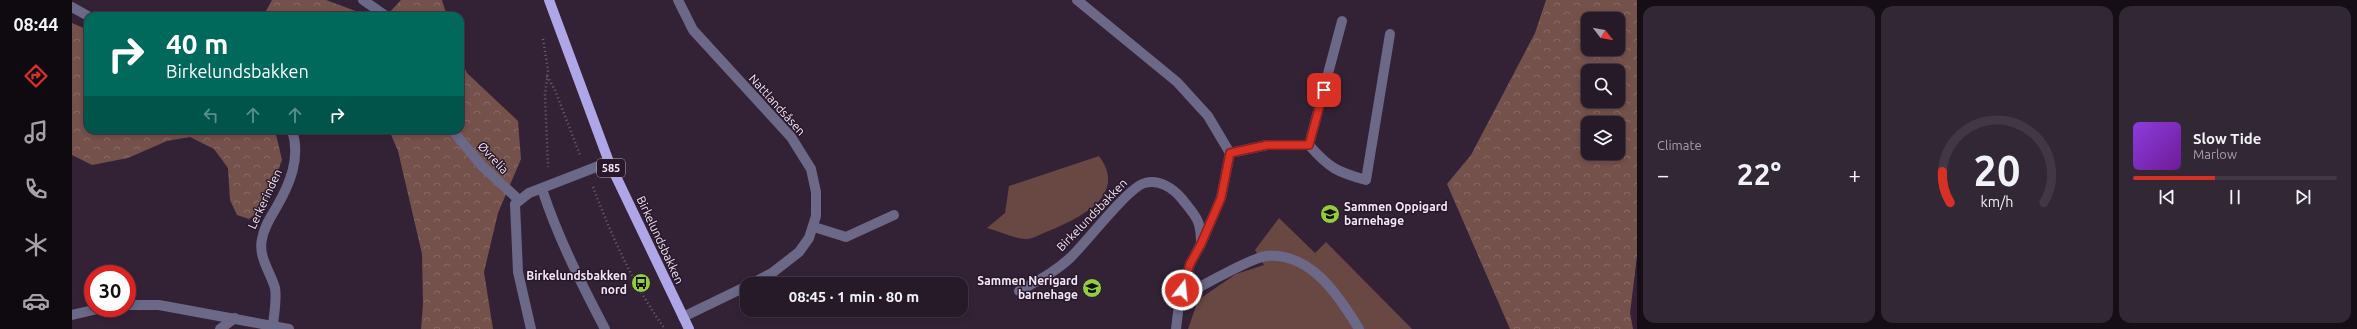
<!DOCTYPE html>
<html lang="en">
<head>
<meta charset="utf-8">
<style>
  body { margin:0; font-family:Ubuntu,sans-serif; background:#322734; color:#f1f3f6; height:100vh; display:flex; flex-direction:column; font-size:15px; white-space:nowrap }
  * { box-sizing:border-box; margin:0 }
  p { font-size:13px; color:#a4a1a8 }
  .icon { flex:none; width:22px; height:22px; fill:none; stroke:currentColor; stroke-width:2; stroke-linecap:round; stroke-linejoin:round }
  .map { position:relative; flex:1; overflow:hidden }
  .side { display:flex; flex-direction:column; gap:6px; padding:6px; background:#150e16; width:720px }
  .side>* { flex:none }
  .hud { position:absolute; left:12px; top:12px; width:380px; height:122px; border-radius:12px; box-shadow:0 2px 6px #0003,0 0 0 1px #423845; background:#00695c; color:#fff; overflow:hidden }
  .needle { width:26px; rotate:121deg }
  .tools { position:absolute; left:1509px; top:12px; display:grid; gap:8px }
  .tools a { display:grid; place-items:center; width:44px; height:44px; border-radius:8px; background:#261a28; box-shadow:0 2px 6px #0003,0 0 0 1px #423845; font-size:20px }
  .speed { position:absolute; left:12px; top:265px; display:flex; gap:8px; font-size:20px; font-weight:700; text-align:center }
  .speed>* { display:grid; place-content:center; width:52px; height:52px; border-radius:50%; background:#261a28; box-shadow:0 2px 6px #0003,0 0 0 1px #423845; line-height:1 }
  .speed .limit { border:6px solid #d22; background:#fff; color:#111 }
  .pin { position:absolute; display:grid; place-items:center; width:34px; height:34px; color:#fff; margin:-17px; border-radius:8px; box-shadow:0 2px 6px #0006 }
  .me { position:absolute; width:44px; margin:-22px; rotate:16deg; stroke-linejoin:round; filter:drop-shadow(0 0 3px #0008) }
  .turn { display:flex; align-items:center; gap:14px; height:84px; padding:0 16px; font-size:18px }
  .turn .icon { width:52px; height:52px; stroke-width:2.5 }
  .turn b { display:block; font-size:28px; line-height:34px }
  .lanes { display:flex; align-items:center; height:38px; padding:0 16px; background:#0003; justify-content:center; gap:20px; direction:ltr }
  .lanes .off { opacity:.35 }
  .big { font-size:30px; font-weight:600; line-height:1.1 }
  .side .card { flex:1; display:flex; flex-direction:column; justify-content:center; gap:6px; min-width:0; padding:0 14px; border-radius:12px; background:#322734 }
  .side .dial { align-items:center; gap:0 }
  .dial svg { height:104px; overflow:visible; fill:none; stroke:#423845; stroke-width:7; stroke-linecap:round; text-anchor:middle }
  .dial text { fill:#f1f3f6; stroke:none }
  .song { display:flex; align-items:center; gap:12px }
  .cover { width:48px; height:48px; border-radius:6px; background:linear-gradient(135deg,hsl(270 70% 55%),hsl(280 70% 35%)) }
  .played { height:4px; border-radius:2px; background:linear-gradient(90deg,#d93025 40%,#423845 40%) }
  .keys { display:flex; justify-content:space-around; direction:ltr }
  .heat { display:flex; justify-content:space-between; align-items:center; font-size:22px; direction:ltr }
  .side .tiles { flex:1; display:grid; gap:6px; grid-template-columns:repeat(3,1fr) }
  .trip { position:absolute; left:668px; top:277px; width:228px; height:40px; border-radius:12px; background:#261a28; box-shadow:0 2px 6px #0003,0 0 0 1px #423845; font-weight:600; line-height:40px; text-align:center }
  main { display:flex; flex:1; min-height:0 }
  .tabs { display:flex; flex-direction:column; width:72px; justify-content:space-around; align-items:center; background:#0f0a10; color:#a4a1a8 }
  .tabs .icon { width:28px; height:28px }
  .tabs .on { color:#d93025 }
  .tabs b { font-size:18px; color:#f1f3f6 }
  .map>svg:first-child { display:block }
</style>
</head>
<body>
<main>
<nav class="tabs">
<b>08:44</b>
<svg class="icon on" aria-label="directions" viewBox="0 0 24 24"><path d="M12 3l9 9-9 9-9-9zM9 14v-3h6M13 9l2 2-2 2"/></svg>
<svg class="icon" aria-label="music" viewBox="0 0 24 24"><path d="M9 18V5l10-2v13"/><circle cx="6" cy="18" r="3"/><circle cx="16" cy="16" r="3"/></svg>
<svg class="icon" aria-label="phone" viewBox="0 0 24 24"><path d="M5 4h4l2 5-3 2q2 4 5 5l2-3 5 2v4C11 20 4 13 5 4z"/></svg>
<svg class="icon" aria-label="climate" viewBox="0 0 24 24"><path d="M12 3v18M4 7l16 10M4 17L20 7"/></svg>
<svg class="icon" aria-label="car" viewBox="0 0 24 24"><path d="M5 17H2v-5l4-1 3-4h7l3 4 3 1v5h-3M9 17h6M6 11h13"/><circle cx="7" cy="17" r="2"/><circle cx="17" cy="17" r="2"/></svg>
</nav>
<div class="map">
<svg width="1565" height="329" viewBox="0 0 1565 329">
  <defs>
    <pattern id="forest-crowns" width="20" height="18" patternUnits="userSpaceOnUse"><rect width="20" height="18" fill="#75514b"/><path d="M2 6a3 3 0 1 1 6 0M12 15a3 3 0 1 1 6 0" fill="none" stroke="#896a66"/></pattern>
  </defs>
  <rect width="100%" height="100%" fill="#332236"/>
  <g fill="url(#forest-crowns)" fill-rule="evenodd">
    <polygon points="200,0 254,0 297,16 198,16 194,11"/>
    <polygon points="329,0 370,0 375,16 312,16 316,14"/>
    <path d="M1474,0H1565V256L1558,313L1561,329H1438L1375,184L1399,155L1463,33ZM1516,19H1546V49H1516ZM1516,71H1546V101H1516ZM1516,123H1546V153H1516Z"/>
    <polygon points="0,23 16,30 16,130 203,130 210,160 192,208 177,219 165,215 158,200 156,168 142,149 118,137 95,141 56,158 20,165 0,155"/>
    <polygon points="388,58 395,73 446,121 449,159 426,213 412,272 421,329 349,329 351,304 350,254 326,151 317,130 388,130"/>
  </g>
  <g fill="#694843">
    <path d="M1027,156C1056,195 1009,217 979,230C972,232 960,240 953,239C940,238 927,231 915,228L933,213L937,186Z"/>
    <polygon points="1207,218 1243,253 1254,242 1340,329 1116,329 1126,300 1164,274 1192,265 1183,250"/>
  </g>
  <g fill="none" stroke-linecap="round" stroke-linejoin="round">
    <g stroke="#706072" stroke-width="2.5" stroke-dasharray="1 3" stroke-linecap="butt">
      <polyline points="471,39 476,70 473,95 476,167"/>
      <polyline points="475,76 483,90 508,155"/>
      <path d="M521,187C540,237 562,286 593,329"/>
    </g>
    <g stroke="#6b6888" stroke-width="10">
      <polyline points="291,0 314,16"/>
      <polyline points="0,7 16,16"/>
      <polyline points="380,130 410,166 447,200"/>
      <path d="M1237,145C1257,168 1265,172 1294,180L1318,34"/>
      <polyline points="1158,153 1195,145 1237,145 1270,21"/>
      <path d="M470,189C486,238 509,283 533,329"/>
      <polyline points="742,227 774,237 822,215"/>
      <path d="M947,291C965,281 983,272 998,258C1014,243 1056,187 1073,183C1087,179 1101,188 1110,199C1125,218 1129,220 1129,244"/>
      <path d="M201,325C202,314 205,299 203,288C198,271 186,257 190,239C192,227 198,218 204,208C218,184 229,158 220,130"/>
      <polyline points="148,329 163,318"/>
      <polyline points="459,329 446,272 443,204 457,193 537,162"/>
    </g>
    <g stroke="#6b6888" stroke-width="10">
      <polyline points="606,0 621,30 719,137 739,169 744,192 744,216 737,238 727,252 700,273 679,284"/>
      <polyline points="1005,0 1105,82 1136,116 1158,153 1149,198 1129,244 1118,264 1107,304 1104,329"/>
      <path d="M1107,304C1123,288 1138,281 1158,271C1168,266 1183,258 1194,256C1239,252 1267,296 1287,329"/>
      <polyline points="55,305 87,305 217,329"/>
      <polyline points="0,315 30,308"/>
      <polyline points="611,317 675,286"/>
    </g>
    <polyline stroke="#aea6e7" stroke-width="10" points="477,0 537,162 617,329"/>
  </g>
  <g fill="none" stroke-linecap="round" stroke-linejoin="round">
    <g stroke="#8d1f18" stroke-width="10">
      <polyline id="route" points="1110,290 1118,264 1129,244 1149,198 1158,153 1195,145 1237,145 1252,90"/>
    </g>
    <use href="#route" stroke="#d93025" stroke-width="7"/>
  </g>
  <defs>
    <g id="school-disc" transform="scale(1)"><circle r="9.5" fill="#93cd3d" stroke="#29182c"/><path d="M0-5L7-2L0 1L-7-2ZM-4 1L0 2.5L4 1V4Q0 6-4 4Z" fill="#111"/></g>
    <g id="bus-disc" transform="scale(1)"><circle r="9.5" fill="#93cd3d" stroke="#29182c"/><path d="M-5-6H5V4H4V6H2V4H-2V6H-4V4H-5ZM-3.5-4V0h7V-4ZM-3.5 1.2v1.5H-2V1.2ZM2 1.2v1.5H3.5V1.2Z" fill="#111"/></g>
  </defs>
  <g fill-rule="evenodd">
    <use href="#school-disc" x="1258" y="214"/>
    <use href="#bus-disc" x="569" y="283"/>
    <use href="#school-disc" x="1020" y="288"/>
  </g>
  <g text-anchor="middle" stroke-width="3" stroke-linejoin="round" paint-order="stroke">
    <rect fill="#29182c" stroke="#b6a9b8" stroke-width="1" x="525" y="159" width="28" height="18" rx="3"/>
    <g font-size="11" font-weight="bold" fill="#f3e7f4">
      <text x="539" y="172">585</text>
    </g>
    <g font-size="12" fill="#f3e7f4" stroke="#29182c">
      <text transform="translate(705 105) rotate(48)" y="4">Nattlandsåsen</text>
      <text transform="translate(421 158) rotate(47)" y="4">Øvrelia</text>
      <text transform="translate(193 199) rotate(-65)" y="4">Lerkerinden</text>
      <text transform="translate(1020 215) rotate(-46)" y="4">Birkelundsbakken</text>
      <text transform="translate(588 240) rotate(65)" y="4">Birkelundsbakken</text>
    </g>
    <g font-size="12" font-weight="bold" fill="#f3e7f4" stroke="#29182c" text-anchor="end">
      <text x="1272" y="211" text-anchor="start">Sammen Oppigard<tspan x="1272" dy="14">barnehage</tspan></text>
      <text x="555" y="280">Birkelundsbakken<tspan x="555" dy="14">nord</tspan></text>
      <text x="1006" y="285">Sammen Nerigard<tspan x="1006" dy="14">barnehage</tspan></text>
    </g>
  </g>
</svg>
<div class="tools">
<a><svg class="needle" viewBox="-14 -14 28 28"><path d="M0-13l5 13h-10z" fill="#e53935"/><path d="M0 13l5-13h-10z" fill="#a4a1a8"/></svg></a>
<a><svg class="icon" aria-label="search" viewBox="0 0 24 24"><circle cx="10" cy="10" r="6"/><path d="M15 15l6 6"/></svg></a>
<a><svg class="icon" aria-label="layers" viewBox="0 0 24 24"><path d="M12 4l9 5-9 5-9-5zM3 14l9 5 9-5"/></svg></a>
</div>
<div class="speed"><div class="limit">30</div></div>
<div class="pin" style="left:1252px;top:90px;background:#d93025"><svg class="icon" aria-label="arrive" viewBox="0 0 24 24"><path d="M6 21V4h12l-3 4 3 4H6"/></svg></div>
<svg class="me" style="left:1110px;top:290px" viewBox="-20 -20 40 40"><circle r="17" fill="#d93025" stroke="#fff" stroke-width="3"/><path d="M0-11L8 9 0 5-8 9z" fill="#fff"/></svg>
<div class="trip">08:45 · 1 min · 80 m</div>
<div class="hud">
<div class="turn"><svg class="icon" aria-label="right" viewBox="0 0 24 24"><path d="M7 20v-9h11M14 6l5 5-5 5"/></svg><div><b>40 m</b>Birkelundsbakken</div></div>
<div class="lanes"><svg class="icon off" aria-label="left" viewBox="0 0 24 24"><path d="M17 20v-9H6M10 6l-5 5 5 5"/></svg><svg class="icon off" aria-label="ahead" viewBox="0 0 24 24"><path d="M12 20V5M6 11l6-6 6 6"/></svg><svg class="icon off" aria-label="ahead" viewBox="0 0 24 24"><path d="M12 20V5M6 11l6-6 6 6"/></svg><svg class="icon" aria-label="right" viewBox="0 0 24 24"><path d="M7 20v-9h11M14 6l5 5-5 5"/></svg></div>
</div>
</div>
<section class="side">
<div class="tiles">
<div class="card"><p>Climate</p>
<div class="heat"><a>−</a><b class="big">22°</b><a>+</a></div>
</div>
<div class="card dial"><svg viewBox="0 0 100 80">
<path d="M14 69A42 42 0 1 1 86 69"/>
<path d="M14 69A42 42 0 0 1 8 45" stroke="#d93025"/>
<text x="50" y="56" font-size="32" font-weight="700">20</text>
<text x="50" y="72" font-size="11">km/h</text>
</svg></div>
<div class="card">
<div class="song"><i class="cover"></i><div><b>Slow Tide</b><p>Marlow</p></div></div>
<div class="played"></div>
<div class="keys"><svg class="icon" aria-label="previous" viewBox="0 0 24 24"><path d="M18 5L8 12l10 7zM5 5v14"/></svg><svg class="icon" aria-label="pause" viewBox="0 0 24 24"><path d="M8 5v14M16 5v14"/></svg><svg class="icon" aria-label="next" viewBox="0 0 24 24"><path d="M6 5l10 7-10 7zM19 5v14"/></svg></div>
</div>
</div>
</section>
</main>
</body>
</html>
